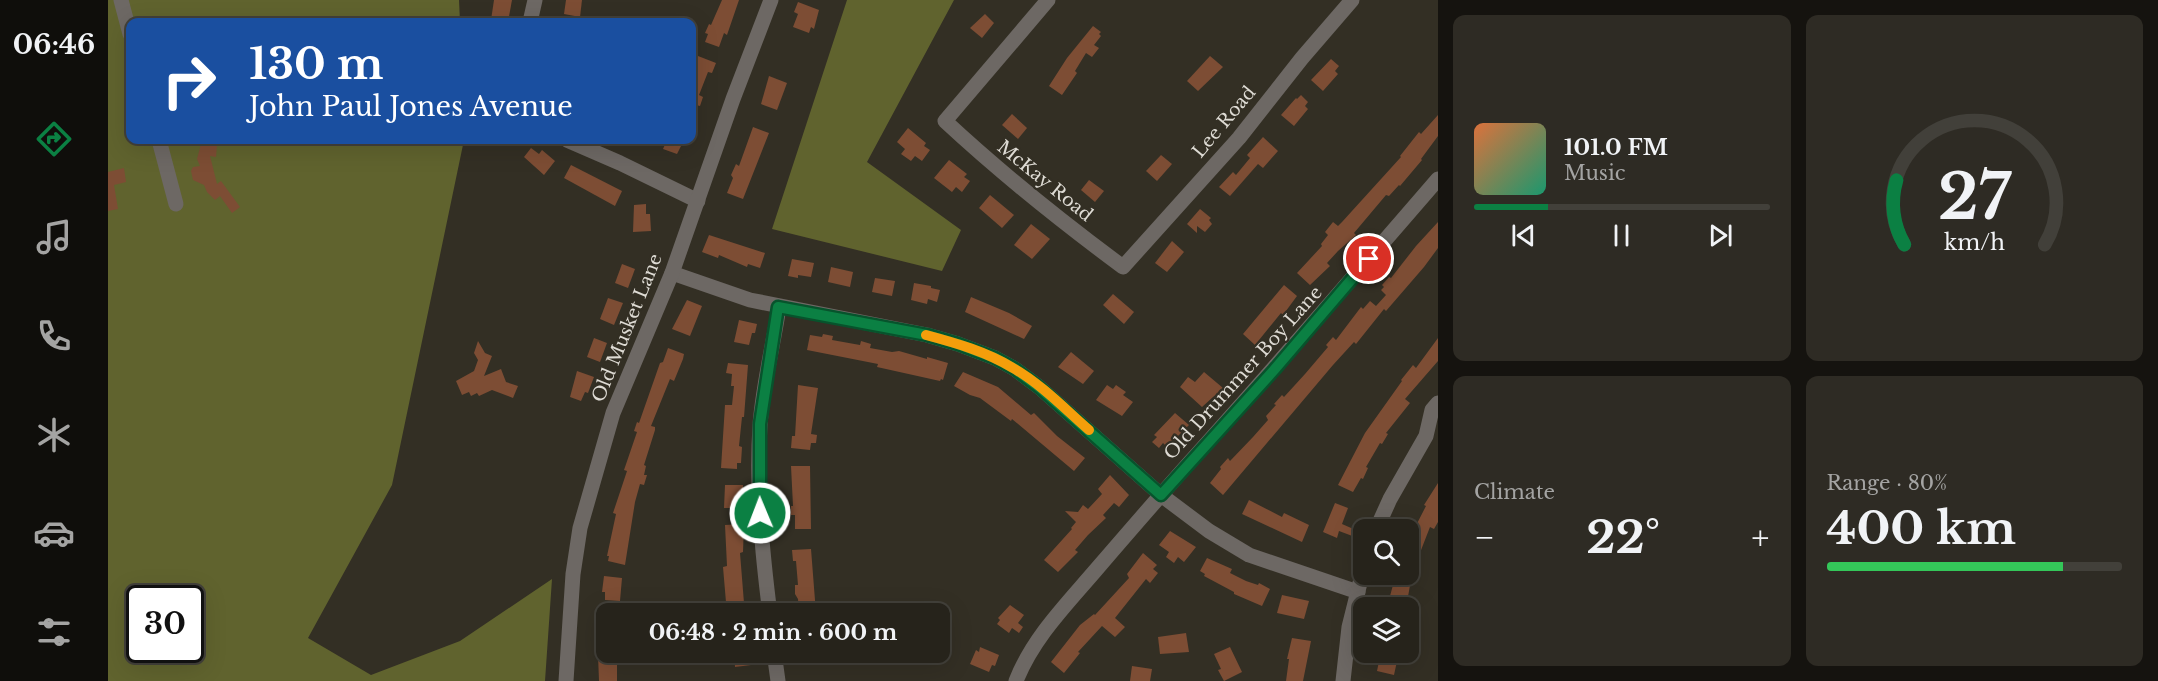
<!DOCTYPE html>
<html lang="en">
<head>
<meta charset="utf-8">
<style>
  body { margin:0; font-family:"Libre Baskerville",serif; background:#2e2b24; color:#f1f3f6; height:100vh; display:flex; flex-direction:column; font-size:22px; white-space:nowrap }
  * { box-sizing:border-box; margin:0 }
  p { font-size:20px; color:#a4a4a3 }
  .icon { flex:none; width:33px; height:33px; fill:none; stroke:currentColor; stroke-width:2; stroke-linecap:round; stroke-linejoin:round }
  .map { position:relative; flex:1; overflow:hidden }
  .panel { display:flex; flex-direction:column; gap:15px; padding:15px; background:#15130f; width:720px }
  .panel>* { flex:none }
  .guide { position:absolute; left:18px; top:18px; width:570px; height:126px; border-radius:12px; box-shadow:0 6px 24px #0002,0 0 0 2px #42403a; background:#1a4fa0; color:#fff; overflow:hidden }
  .controls { position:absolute; left:1245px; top:519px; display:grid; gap:12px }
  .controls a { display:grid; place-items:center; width:66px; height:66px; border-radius:12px; background:#26231b; box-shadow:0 6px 24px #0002,0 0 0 2px #42403a; font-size:30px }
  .speed { position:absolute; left:18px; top:585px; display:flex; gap:12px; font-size:30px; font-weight:700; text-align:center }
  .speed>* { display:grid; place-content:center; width:78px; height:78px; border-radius:50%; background:#26231b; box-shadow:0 6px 24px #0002,0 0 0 2px #42403a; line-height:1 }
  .speed .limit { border:3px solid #111; border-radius:9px; background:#fff; color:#111 }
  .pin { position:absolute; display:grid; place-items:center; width:51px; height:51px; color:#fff; margin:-26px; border:3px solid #fff; border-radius:50%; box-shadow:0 2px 6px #0007 }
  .me { position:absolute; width:66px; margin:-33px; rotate:359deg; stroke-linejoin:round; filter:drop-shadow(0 0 4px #0008) }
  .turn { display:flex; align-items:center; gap:21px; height:126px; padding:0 24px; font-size:27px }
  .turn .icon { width:78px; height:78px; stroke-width:2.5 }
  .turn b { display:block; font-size:42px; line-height:51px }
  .big { font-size:45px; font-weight:700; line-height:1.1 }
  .panel .tile { flex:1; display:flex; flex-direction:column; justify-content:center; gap:9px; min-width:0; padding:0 21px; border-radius:12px; background:#2e2b24 }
  .panel .dial { align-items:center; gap:0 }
  .dial svg { height:156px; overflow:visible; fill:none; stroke:#42403a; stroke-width:7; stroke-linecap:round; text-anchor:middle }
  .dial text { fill:#f1f3f6; stroke:none }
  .song { display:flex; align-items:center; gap:18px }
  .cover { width:72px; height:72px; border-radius:9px; background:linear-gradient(135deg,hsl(20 70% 55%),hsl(160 70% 35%)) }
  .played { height:6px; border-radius:3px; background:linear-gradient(90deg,#0b8043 25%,#42403a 25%) }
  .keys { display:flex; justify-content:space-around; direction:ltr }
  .heat { display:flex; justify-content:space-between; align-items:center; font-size:33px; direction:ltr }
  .charge { height:9px; border-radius:4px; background:linear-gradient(90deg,#34c759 80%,#42403a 0) }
  .panel .tiles { flex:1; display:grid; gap:15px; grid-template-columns:repeat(2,1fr) }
  .trip { position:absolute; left:488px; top:603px; width:354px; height:60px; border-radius:12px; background:#26231b; box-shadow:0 6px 24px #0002,0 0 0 2px #42403a; font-weight:700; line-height:60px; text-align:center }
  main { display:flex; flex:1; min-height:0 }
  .tab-bar { display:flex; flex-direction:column; width:108px; justify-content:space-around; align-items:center; background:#0f0e0b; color:#a4a4a3 }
  .tab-bar .icon { width:42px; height:42px }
  .tab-bar .active { color:#0b8043 }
  .tab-bar b { font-size:27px; color:#f1f3f6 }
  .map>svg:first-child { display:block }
</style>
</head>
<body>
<main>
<nav class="tab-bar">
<b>06:46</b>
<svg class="icon active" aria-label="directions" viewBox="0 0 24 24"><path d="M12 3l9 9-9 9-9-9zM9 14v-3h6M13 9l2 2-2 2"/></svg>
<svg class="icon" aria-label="music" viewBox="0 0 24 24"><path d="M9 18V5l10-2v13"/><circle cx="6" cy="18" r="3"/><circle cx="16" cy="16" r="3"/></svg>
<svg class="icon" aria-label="phone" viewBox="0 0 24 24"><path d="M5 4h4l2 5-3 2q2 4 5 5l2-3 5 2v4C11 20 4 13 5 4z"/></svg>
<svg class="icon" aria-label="climate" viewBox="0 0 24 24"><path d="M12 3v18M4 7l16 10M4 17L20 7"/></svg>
<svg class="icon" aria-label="car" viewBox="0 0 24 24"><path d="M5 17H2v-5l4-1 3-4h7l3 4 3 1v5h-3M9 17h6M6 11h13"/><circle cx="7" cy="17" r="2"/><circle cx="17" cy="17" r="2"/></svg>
<svg class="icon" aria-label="filters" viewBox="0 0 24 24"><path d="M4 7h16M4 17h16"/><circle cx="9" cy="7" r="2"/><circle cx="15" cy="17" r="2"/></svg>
</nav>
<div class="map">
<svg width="1330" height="681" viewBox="0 0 1330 681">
  <rect width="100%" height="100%" fill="#332f24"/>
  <g fill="#60632e" fill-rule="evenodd">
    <path d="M0,0H351L352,22H22V140H356L284,485L200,638L263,675L352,641L444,579L437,681H0ZM32,598H82V650H32Z"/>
    <polygon points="739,0 846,0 759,162 853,230 834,271 664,229"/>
  </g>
  <g fill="#7d4d34">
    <polygon points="386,0 404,0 400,22 383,20"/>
    <polygon points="458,0 474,0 472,17 456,14"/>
    <polygon points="614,0 631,0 619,35 616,33 611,47 597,42 600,34 597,33 601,24 603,25"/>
    <polygon points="690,2 711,10 706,29 703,27 701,33 685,27 690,14 686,12"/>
    <polygon points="877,14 886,23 874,38 862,28"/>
    <polygon points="985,26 993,32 991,34 993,36 986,45 991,48 984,57 978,53 967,71 969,73 954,95 941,86 959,58"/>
    <polygon points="590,56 608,63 604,73 600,72 591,95 595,97 592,106 588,105 584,114 584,73"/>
    <polygon points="1102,56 1115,67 1090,91 1079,81"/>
    <polygon points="1223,59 1231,66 1227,71 1230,74 1215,91 1203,80"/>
    <polygon points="661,76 679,83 669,110 653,104"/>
    <polygon points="1193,95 1200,102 1197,106 1200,109 1186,126 1173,115 1188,98 1189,99"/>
    <polygon points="904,114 919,128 910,139 894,125"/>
    <polygon points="1330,115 1330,136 1313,159 1314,160 1292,186 1291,185 1281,196 1278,195 1246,233 1248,235 1230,251 1219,263 1222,266 1202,285 1189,273 1214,246 1213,244 1220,235 1217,232 1225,222 1230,226 1234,222 1293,157 1292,156 1311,132 1313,134"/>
    <polygon points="645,127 661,133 635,199 619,193 625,178 623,175 628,164 631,166"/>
    <polygon points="800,128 818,143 816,146 822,150 814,161 807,156 803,161 793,154 797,149 789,142"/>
    <polygon points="1155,137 1170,151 1155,168 1150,164 1122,196 1111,187 1125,172 1128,175 1142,158 1139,155"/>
    <polygon points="559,140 576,140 569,154 555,149"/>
    <polygon points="93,144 109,145 108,157 102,156 109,184 113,181 132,207 124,213 112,196 107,200 99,192 96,185 85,180 83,171 85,167 92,166 89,159"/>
    <polygon points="423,148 431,154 434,150 447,161 436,175 416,157"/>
    <polygon points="1053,155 1064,164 1049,181 1038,171"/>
    <polygon points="841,160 859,174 856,177 862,181 854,192 848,187 844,192 826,178"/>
    <polygon points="463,165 514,191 507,206 456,178"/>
    <polygon points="16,168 18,182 6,185 10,209 0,211 0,172"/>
    <polygon points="981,180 996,191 987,202 973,190"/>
    <polygon points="882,195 906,215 894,228 871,208"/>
    <polygon points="538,204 538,214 542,214 543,231 525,232 526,205"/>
    <polygon points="1092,209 1103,218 1101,220 1104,224 1097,232 1089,226 1089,233 1079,224"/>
    <polygon points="1330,222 1330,248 1316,267 1278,311 1276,309 1248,344 1246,342 1225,365 1115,495 1102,483 1113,469 1112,467 1120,458 1122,461 1145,437 1160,420 1158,416 1168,405 1166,404 1174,395 1176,397 1197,374 1220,347 1218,345 1225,337 1228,340 1253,307 1255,309 1262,301 1268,306 1278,295 1273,290 1276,287 1274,285 1281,277 1283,278 1308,246"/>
    <polygon points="923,224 942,239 924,259 906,245"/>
    <polygon points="601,235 657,253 652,268 640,264 639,267 611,255 610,258 594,252"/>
    <polygon points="1064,241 1076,252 1059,272 1047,263"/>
    <polygon points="684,259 706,263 703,277 690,275 690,278 680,276"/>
    <polygon points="514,264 527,269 520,288 507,283"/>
    <polygon points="723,267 745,272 742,287 720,282"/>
    <polygon points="767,278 787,281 784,296 764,292"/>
    <polygon points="806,283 823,286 823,288 832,290 829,302 820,299 819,304 803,300"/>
    <polygon points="1176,285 1189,296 1175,315 1173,313 1147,345 1135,334"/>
    <polygon points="1005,294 1026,312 1016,324 995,305"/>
    <polygon points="863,297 901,313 924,326 916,339 857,312"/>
    <polygon points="500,298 515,303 506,325 492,319"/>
    <polygon points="579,300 594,306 582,336 564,329"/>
    <polygon points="631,320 649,324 647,333 644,333 641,345 626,342"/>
    <polygon points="715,334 725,336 724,340 752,345 753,341 763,344 762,348 784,352 791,351 819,359 819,357 840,363 835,380 833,379 832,381 769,367 770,364 699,350 702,335 714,337"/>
    <polygon points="486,338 499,343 492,362 479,357"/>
    <polygon points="1330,338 1330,361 1297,399 1302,403 1278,433 1280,434 1274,444 1272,443 1258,467 1260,468 1255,479 1253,478 1245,492 1230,485 1257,433 1294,381 1293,380 1305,365 1308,368"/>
    <polygon points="370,341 377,353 384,356 376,376 393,369 398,382 410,386 405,398 384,390 371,396 369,393 363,396 361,392 354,395 348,381 366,371 370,360 366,353"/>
    <polygon points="560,348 576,354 575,359 566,381 562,379 543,426 547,427 547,430 536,465 538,466 536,475 539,475 536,485 532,484 527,502 517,565 500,561 501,556 499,556 508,514 505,513 519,471 516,470 529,432 526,431 529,422 531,423 552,363 555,362"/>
    <polygon points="963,352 986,371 975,384 950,367"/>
    <polygon points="620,363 640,365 636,417 634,417 631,446 634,447 633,463 629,463 629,469 613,468 617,405 624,405 626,386 623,386 624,374 618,373"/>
    <polygon points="469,371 486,377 480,393 477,392 473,401 462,397"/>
    <polygon points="855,372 890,387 923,415 926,413 949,436 977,458 966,471 904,419 903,421 872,398 862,395 846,386"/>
    <polygon points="1096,372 1115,388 1094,407 1072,387 1080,377 1087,382"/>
    <polygon points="690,385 710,388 703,434 709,435 708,443 703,443 702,450 683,448 684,436 687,436"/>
    <polygon points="999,385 1005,389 1008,385 1018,392 1015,395 1025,402 1014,416 988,400"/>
    <polygon points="1067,413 1081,425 1059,447 1055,443 1051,448 1044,442 1049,437 1046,435"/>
    <polygon points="683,466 702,466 703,529 687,529 687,515 683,515 683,506 685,506"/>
    <polygon points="1002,475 1021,495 1011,507 1006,503 995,515 998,518 980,535 967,550 970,552 950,572 936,560 964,529 963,528 968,522 957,511 970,512 975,505 980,509 994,494 990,489"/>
    <polygon points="1330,483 1330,522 1326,529 1322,527 1308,563 1300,560 1300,541 1318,506 1316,505"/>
    <polygon points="617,485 635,485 635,496 632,496 632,508 616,508"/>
    <polygon points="1141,500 1174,517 1176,513 1201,525 1194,542 1134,514"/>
    <polygon points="1227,503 1240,508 1234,524 1250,531 1247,537 1231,531 1229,538 1215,532"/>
    <polygon points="636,524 635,552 632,553 636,603 638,603 639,613 619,614 615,567 619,566 617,525"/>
    <polygon points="1062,531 1088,547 1076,562 1070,557 1066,563 1058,557 1061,552 1051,545"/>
    <polygon points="703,549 708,613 691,614 690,599 687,594 687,585 690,585 688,561 685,561 684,550"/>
    <polygon points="1035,553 1049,565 1045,569 1050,573 1042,583 1038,579 1007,618 1017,627 1007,637 994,626 970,652 972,653 956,673 943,662 972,625 986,614 987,615 1021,578 1019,574"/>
    <polygon points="1099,558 1124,569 1122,573 1138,581 1150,585 1151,583 1162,589 1154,606 1126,594 1126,592 1096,576 1097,574 1092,571"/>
    <polygon points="1288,574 1304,574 1298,608 1283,608 1286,596 1282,596"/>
    <polygon points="496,576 514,578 512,601 497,600 497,592 494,592"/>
    <polygon points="1174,595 1201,601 1196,619 1169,613"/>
    <polygon points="902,605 916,615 910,623 915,627 911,633 904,628 901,633 889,624 892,620 890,618"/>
    <polygon points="1078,633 1081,652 1052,654 1050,637"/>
    <polygon points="1184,638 1203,641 1195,681 1178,681 1181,659 1179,659"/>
    <polygon points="872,647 891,655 887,666 884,665 881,672 862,664 868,650 871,652"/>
    <polygon points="1122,647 1134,672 1116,681 1110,670 1113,669 1106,654"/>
    <polygon points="626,652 641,652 643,665 627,667"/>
    <polygon points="1273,652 1291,652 1286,675 1269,671"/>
    <polygon points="490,655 509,656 509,681 491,681"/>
    <polygon points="1024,666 1044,669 1042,681 1022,681"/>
  </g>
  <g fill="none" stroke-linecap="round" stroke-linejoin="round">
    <g stroke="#6d6864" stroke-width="15">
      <polyline points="13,0 22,34"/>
      <path d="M940,0L837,121C894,174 953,221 1015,267L1131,138L1194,58L1244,0"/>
      <polyline points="422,22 427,0"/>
      <polyline points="51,140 68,204"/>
      <polyline points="459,140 512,163 590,201"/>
      <polyline points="564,273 642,300 819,335 850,344 887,358 907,369 931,387 1053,495 1101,531 1141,555 1250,592"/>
      <polyline points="1268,530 1282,499 1318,436 1324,410 1330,403"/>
      <path d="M662,614C654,551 648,488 652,425C655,385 665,346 671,307"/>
      <polyline points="666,652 670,681"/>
      <polyline points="458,681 465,574 472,528 505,413 564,273 625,99 663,0"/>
      <path d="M908,681C925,638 957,606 987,571C1018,535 1050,498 1082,462C1166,369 1248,274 1330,179"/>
      <polyline points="1235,681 1241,627 1256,567"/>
    </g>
  </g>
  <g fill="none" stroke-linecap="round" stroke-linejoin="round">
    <g stroke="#07532c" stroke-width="15">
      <polyline id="route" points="652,513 652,424 670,307 819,335 850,344 887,358 907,369 931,387 1053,495 1166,370 1261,259"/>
    </g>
    <use href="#route" stroke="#0b8043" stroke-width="10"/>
    <path stroke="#f59e0b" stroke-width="10" d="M818,335C848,343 879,352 905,368C933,384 957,409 981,430"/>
  </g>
  <g text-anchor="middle" stroke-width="4.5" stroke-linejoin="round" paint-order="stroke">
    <g font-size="18" fill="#dedbd4" stroke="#332f24">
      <text transform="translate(1116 122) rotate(-50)" y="6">Lee Road</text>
      <text transform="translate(937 181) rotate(39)" y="6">McKay Road</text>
      <text transform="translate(519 328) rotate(-68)" y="6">Old Musket Lane</text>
      <text transform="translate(1135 373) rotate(-48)" y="6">Old Drummer Boy Lane</text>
    </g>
  </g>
</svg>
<div class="controls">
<a><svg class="icon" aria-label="search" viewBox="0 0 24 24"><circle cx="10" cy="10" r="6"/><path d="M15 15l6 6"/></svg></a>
<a><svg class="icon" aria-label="layers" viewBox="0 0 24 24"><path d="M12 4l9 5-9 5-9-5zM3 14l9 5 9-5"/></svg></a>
</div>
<div class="speed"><div class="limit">30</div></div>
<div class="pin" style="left:1261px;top:259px;background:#d93025"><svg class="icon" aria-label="arrive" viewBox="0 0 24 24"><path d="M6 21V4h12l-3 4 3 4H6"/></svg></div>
<svg class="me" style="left:652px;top:513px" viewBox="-20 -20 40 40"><circle r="17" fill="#0b8043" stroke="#fff" stroke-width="3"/><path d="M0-11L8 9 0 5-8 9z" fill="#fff"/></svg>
<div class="trip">06:48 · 2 min · 600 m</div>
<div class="guide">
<div class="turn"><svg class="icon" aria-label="right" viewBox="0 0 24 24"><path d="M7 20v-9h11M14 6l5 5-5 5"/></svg><div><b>130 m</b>John Paul Jones Avenue</div></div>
</div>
</div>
<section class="panel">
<div class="tiles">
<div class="tile">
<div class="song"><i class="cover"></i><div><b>101.0 FM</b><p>Music</p></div></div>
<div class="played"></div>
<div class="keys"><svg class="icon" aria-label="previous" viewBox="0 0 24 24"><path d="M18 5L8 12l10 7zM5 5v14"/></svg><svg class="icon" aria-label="pause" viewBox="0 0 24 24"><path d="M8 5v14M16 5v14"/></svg><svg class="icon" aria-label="next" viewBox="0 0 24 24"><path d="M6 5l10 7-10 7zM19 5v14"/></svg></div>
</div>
<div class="tile dial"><svg viewBox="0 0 100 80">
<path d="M14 69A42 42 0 1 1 86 69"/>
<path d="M14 69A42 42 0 0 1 10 36" stroke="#0b8043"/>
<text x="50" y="56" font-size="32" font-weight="700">27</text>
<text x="50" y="72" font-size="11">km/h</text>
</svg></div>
<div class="tile"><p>Climate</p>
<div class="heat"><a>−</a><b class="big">22°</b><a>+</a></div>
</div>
<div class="tile"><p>Range · 80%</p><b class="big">400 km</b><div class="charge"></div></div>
</div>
</section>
</main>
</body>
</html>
